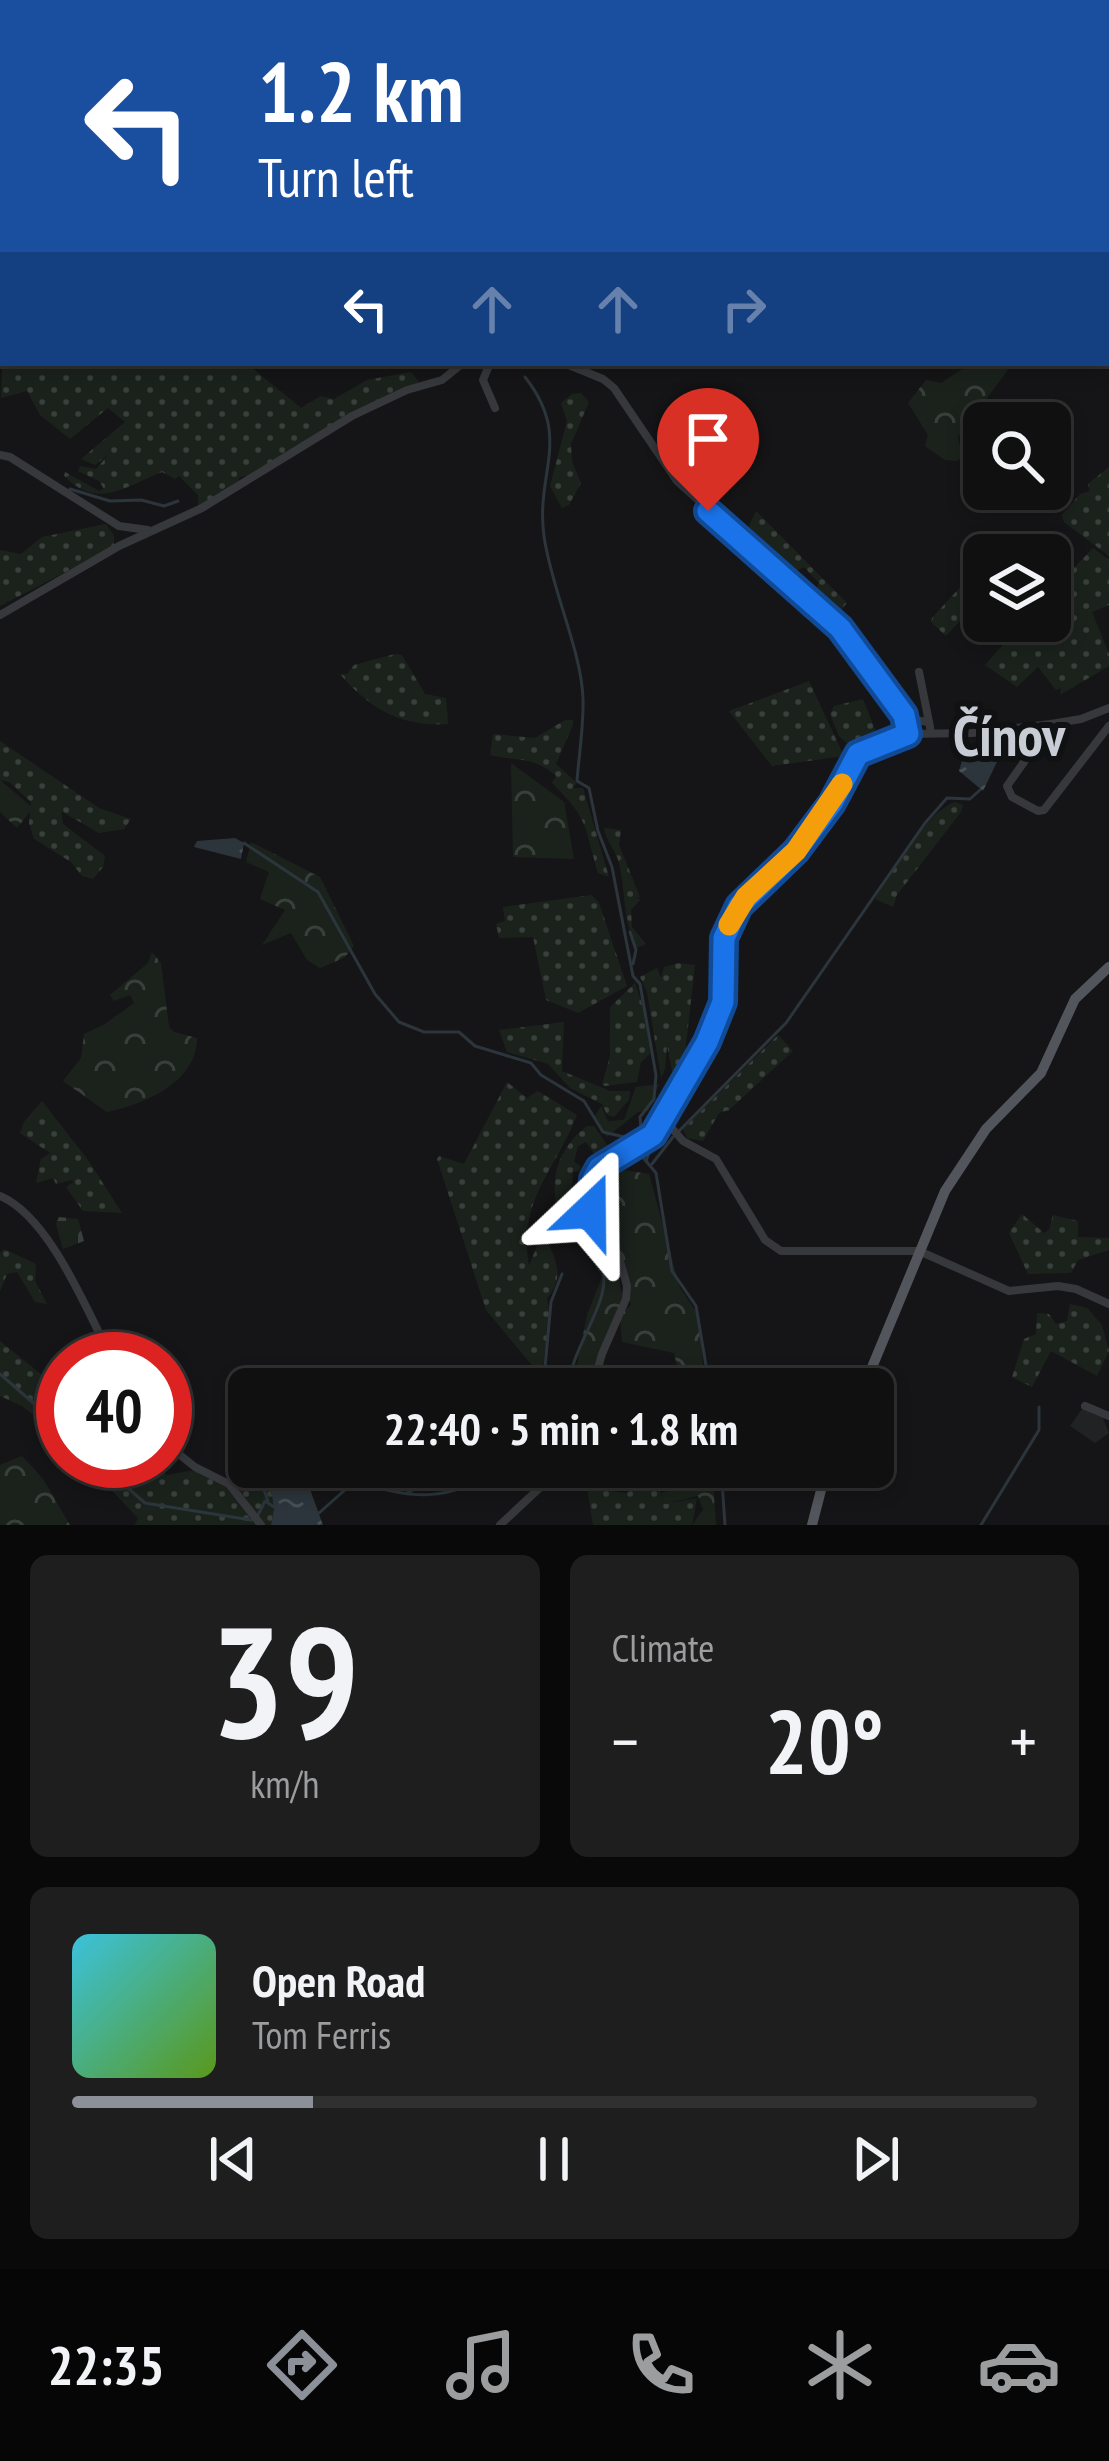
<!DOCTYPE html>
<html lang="en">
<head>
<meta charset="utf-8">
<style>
  body { margin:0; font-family:"PT Sans Narrow",sans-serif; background:#1e1e1f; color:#f1f3f6; height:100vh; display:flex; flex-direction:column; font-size:45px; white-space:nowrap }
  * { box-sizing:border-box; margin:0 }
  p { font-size:39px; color:#9c9d9f }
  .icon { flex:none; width:66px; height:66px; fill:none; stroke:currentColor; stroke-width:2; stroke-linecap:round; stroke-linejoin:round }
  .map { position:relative; height:1525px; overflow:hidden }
  .details { display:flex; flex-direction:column; gap:30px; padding:30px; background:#090909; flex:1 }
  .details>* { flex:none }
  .top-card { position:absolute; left:0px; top:0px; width:1110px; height:366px; box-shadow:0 6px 18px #0003,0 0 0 3px #303031; background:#1a4fa0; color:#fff; overflow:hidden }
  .controls { position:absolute; left:963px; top:402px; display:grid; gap:24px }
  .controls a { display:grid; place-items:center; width:108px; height:108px; border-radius:18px; background:#101011; box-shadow:0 6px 18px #0003,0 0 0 3px #303031; font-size:60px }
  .speed { position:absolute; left:36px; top:1332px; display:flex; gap:24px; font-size:60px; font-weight:700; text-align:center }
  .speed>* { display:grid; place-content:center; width:156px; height:156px; border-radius:50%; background:#101011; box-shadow:0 6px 18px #0003,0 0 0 3px #303031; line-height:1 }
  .speed .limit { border:18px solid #d22; background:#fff; color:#111 }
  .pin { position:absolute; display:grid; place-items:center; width:102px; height:102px; color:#fff; margin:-123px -51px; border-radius:50% 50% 50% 0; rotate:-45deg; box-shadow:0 0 12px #0007 }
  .pin .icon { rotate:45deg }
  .me { position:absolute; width:132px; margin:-66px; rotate:23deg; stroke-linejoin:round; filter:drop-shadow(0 0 9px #0008) }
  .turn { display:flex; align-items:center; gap:42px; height:252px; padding:0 60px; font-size:54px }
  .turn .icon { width:156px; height:156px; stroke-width:2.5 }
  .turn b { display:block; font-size:84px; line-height:102px }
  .lanes { display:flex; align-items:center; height:114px; padding:0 60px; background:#0003; justify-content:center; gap:60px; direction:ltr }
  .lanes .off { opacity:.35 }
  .big { font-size:90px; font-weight:800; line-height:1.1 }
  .details .tile { flex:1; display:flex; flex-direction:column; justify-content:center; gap:18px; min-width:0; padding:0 42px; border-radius:18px; background:#1e1e1f }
  .details .dial { align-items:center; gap:0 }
  .dial b { font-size:156px; line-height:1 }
  .song { display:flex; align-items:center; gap:36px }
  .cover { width:144px; height:144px; border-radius:18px; background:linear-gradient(135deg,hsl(190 70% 55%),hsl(90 70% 35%)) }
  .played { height:12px; border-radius:6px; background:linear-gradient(90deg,#8c9099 25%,#303031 25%) }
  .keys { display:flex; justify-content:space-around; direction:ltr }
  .heat { display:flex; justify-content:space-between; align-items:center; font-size:66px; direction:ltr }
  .details .tiles { flex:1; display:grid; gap:30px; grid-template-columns:1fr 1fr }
  .tile:last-child { grid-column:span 2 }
  .trip { position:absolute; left:228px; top:1368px; width:666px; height:120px; border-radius:18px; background:#101011; box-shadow:0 6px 18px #0003,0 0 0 3px #303031; font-weight:800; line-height:120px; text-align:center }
  .dock { display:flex; height:192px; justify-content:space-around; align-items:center; background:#060607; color:#9c9d9f }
  .dock .icon { width:84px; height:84px }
  .dock .active { color:#8c9099 }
  .dock b { font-size:54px; color:#f1f3f6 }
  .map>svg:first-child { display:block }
</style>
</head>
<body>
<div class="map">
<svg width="1109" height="1525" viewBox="0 0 1109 1525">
  <defs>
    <pattern id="grass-dots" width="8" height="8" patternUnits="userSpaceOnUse" patternTransform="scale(3)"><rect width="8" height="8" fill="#1b221c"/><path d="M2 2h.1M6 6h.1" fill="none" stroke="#393f3b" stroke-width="1.8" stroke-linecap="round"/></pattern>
    <pattern id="forest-crowns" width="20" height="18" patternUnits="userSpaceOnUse" patternTransform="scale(3)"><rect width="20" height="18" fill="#1b221c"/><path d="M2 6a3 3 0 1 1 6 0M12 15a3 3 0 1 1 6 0" fill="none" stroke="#393f3b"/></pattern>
    <pattern id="cemetery-stones" width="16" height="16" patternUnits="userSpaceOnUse" patternTransform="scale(3)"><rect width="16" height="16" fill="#1b221c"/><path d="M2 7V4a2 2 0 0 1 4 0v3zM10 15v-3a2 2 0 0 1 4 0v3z" fill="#393f3b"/></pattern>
    <pattern id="water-ripples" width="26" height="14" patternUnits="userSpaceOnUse" patternTransform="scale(3)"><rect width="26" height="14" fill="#2b353b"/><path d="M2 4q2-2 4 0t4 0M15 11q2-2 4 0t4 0" fill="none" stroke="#475055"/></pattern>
  </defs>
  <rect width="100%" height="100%" fill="#151517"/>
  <polygon fill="#212224" points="1082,1409 1103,1418 1109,1433 1095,1443 1070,1426"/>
  <g fill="url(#grass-dots)">
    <path d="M3,341V363H246L301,408L321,396L334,399L367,380L411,372L419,382L252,475L240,477L236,485L198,507V495L179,476L175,479L162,472C124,487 98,510 64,476L65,472L99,491L104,489L99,481L78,471L80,466L96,469L109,454L95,465L81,459L125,422L108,408L70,439L40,415L27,391L1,398Z"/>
    <polygon points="581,393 589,402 571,444 572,461 581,483 569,505 562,508 550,486 567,421 561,403 572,394"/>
    <polygon points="1109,467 1109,556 1064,522 1062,515 1080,494 1090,491 1088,484"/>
    <polygon points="756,511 847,603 833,619 811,597 819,583 804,567 788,576 743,539"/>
    <polygon points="106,524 114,536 114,547 0,606 0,550 21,554 42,537"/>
    <polygon points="1093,548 1109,560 1109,605 1092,612 1109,654 1109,666 1060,695 1061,688 1056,690 1038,667 1017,687 985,665 1024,621 1050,621 1050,593"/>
    <polygon points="975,571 984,579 984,595 946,636 931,622 932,618"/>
    <path d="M395,654L402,655L425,694L446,698L448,724C401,727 370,709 340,674H347L354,665Z"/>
    <polygon points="809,681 844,756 772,766 729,711"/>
    <polygon points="863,699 878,737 852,748 839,736 830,714 834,706"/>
    <path d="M565,720H573V725L556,764L577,783L573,788H583L609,877L598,873C584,824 589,820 552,783L556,776C535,756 513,761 490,755L493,734L535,738Z"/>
    <polygon points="0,741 99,808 131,819 124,829 99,833 61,811 63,824 105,856 103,867 93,879 82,876 71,862 34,839 29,823 31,802 9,782 0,780"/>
    <path d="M955,802L963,805L961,812L897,895L893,907L875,899C891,873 926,812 955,802Z"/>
    <path d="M604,828L621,830L619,845L640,897L636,898L641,899L631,910L632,927L646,944L637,948C622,920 626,892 619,863C616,850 606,842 604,828Z"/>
    <polygon points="592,895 599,903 627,986 578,1013 546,1000 533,937 499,938 496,924 505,921 503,907"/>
    <polygon points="679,963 695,965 682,1081 669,1097 673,1076 667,1045 665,1069 661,1078 647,992 640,977 657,968 661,978 664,967"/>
    <polygon points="635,983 645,1013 650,1054 641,1062 637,1082 605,1086 602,1085 610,1056 610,1007"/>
    <polygon points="564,1022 562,1071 610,1091 630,1091 629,1100 614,1117 607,1115 602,1104 570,1088 548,1064 507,1052 499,1030"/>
    <polygon points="778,1035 793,1051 729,1110 719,1113 703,1141 687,1138 683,1129"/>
    <path d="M507,1082L527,1098L538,1091L577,1115C556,1170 517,1200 529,1266L538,1243L547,1239C556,1261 565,1278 547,1298L550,1318L541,1376L486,1310L437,1159L439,1156L464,1164Z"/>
    <polygon points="42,1101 88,1160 122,1213 83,1211 66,1187 74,1182 72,1180 56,1184 53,1178 36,1183 41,1159 50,1153 20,1133 24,1122"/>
    <path d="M587,1126H594L608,1146L594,1154L586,1142L578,1146L574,1162L581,1166L579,1171L573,1172L572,1187L577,1188L576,1193L565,1195L562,1209L564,1212L573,1205L571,1219H560C548,1182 556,1150 587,1126Z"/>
    <polygon points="1022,1214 1044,1233 1049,1230 1053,1215 1078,1221 1078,1237 1109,1238 1109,1250 1078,1260 1071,1273 1028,1274 1009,1233"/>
    <polygon points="4,1249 36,1264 35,1281 47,1304 35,1302 17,1272 7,1274 0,1291 0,1253"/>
    <polygon points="1070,1304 1087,1308 1102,1325 1109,1351 1097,1376 1051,1351 1032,1387 1012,1377 1024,1339 1036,1334 1037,1313 1049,1314 1056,1324 1067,1321"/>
    <polygon points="0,1341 63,1392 63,1439 22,1406 0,1396"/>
    <polygon points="84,1461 144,1461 167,1475 195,1470 223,1482 241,1479 271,1489 274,1509 271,1525 135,1525 138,1518"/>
    <polygon points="655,1479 665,1504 697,1498 692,1525 593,1525 587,1488 626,1493"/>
  </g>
  <g fill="url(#forest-crowns)">
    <polygon points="971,363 1005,363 1010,367 958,437 962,457 957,461 945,460 925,446 928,435 908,403 926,380 941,383"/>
    <polygon points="511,763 564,802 574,859 513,857"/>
    <polygon points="0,780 33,808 17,828 0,812"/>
    <polygon points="251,842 320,877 354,946 344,958 320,968 307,960 291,933 262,945 285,910 260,899 269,872 246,862"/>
    <path d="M152,952L161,963L169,1027L174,1032L197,1038C197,1082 145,1104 107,1112L63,1081L81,1058L84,1034L105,1024L134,1003L130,995L114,1001L110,995L148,963Z"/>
    <polygon points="659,1084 648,1111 638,1112 607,1137 594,1118 601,1106 608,1121 624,1120 636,1087"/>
    <path d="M610,1168L649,1174L680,1288L699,1316L705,1389H682L674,1353L622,1342L620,1314L631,1305L624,1269L613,1254L623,1300L586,1389H572L587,1315L602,1277C584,1247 568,1227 588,1192L589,1221Z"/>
    <polygon points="22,1456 43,1479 70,1525 0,1525 0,1465"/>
    <polygon points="690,1467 712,1467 716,1525 692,1525 703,1510 698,1496 665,1504 661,1493 689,1484"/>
  </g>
  <polygon fill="url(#cemetery-stones)" points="59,1217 78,1219 84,1241 63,1249 56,1224"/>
  <g fill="url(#water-ripples)">
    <polygon points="1007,741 983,791 959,771 962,761 984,742"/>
    <polygon points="235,838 244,843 241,859 194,847 197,841"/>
    <polygon points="308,1484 323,1525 271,1525 274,1509 271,1489 292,1489"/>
  </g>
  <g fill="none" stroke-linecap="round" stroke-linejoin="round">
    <g stroke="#2b353b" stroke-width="3">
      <polyline points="203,3 206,0"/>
      <path d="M525,377C573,438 535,472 544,536C551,588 581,649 583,698C584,725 579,754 577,781L589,788L598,831L612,867L633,976L640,984L656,1075L654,1099L640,1117L641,1130L636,1141"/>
      <polyline points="70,489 110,501 141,500 164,506 178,501"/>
      <polyline points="244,843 318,892 375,994 399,1022 424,1032 459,1032 475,1046 531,1063 541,1075 584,1101 603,1132 633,1139"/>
      <polyline points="630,932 636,950 633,964"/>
      <polyline points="679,1131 786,1023 925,823 947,798 970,799 980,790"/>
      <polyline points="636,1149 656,1173 672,1271 696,1306 710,1389"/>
      <polyline points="646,1161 652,1145 650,1141"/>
      <polyline points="652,1164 673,1137"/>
      <path d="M574,1219C583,1189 585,1161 618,1150"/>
      <polyline points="0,1374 63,1429"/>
      <polyline points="543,1389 551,1302 562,1274"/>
      <path d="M569,1389C568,1348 617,1298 601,1263C594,1249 581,1238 574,1223"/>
      <polyline points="97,1461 145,1503 251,1520"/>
      <polyline points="721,1467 725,1525"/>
      <polyline points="309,1485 340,1476 352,1479"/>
      <polyline points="236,1488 252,1485 264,1490 268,1501"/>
      <polyline points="407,1493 457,1467"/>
      <path d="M319,1513L355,1481C411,1499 449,1504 500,1467"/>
      <polyline points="258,1515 265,1501 274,1507"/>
      <polyline points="981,1525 1039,1430 1039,1407"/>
    </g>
    <g stroke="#36383c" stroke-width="8">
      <polyline points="761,3 763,0"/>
      <polyline points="490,363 483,380 495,408"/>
      <polyline points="564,363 603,379 614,388 677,481 840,628 906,719 929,722 931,733"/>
      <polyline points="0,455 10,457 119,526 148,530"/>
      <polyline points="0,615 119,546 202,508 352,416 407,390 442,380 463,363"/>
      <polyline points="919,672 929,722"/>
      <polyline points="1051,724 1007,786 1012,797 1038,811 1044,810 1109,726"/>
      <polyline points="664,1119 683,1141 716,1159 765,1240 781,1251 919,1251 1009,1291 1058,1286 1076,1289 1109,1304"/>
      <path d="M0,1196C50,1217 87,1311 112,1359"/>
      <polyline points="592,1389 602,1354 626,1299 627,1286 618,1254 591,1216 593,1179 604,1163 653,1134 707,1042 723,1002 725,937 746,897 797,851 832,803 853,760 863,750 908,734 972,733 1051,724 1081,719 1109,708"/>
      <polyline points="1085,1406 1109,1416"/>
      <polyline points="165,1443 195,1467 229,1484 261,1525"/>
      <polyline points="500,1525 562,1467"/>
    </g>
    <g stroke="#52555b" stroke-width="10">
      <polyline points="863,1389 945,1191 986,1129 1041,1073 1075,999 1109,967"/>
      <polyline points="812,1525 827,1467"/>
    </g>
  </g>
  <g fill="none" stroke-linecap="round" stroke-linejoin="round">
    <g stroke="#114b97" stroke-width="30">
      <polyline id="route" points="590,1211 593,1179 599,1168 653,1135 707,1042 723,1002 724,938 739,906 796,851 832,803 858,754 908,734 904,715 840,628 708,511"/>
    </g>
    <use href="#route" stroke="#1a73e8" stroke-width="21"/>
    <polyline stroke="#f59e0b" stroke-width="21" points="729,925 746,897 796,851 842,784"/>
  </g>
  <g text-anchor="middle" stroke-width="12" stroke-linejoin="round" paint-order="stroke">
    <g font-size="57" font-weight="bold" fill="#c8ccd4" stroke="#101112">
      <text x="1009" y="756">Čínov</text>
    </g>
  </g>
</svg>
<div class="controls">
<a><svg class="icon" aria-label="search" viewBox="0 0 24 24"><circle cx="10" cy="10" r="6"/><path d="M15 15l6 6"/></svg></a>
<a><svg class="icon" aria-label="layers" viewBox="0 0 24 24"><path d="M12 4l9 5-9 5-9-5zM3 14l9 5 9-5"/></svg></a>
</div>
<div class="speed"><div class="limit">40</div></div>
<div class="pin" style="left:708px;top:511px;background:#d93025"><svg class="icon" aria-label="arrive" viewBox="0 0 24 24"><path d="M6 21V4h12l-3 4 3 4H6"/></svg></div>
<svg class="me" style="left:590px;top:1211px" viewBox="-20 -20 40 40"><path d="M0-17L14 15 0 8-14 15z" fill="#1a73e8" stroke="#fff" stroke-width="4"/></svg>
<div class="trip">22:40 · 5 min · 1.8 km</div>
<div class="top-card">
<div class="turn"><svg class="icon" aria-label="left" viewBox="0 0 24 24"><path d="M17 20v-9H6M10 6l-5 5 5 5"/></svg><div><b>1.2 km</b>Turn left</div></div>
<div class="lanes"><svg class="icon" aria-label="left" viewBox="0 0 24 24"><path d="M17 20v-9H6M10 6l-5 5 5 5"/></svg><svg class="icon off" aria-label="ahead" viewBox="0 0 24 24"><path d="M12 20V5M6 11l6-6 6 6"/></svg><svg class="icon off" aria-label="ahead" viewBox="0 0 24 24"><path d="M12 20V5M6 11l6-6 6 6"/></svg><svg class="icon off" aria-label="right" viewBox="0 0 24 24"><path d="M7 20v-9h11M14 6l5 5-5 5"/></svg></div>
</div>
</div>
<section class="details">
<div class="tiles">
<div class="tile dial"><b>39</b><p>km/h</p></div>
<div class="tile"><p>Climate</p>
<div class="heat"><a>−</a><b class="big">20°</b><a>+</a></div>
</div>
<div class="tile">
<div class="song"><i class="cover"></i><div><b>Open Road</b><p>Tom Ferris</p></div></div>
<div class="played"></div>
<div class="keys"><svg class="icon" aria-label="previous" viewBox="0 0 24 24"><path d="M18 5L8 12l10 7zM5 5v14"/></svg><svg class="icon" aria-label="pause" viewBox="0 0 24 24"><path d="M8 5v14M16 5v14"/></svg><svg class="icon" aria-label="next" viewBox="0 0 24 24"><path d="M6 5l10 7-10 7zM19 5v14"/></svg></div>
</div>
</div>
</section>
<nav class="dock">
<b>22:35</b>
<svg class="icon active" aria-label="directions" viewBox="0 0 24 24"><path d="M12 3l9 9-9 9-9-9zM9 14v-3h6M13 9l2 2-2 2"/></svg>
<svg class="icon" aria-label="music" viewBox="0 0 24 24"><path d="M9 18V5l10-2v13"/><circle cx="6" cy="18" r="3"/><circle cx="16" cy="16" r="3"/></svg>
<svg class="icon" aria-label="phone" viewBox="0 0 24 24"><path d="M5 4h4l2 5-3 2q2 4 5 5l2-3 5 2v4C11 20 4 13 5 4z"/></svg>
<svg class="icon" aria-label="climate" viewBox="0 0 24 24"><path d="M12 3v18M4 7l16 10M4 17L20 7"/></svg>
<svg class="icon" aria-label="car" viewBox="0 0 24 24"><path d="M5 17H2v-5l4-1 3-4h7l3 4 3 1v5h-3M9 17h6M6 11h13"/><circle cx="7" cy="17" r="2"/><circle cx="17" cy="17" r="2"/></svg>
</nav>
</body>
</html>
